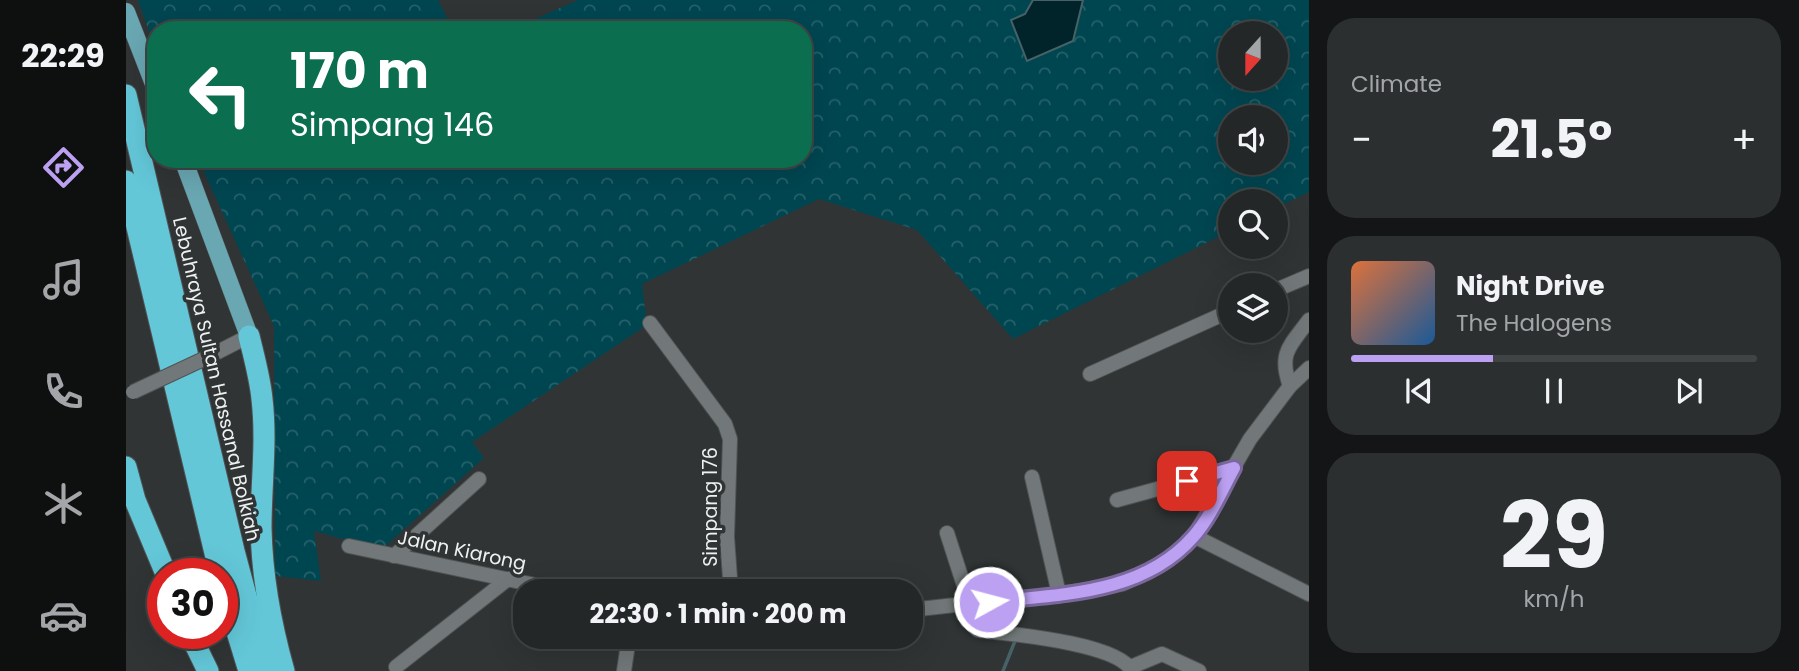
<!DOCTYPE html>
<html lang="en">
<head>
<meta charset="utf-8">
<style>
  body { margin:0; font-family:Poppins,sans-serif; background:#2c2f30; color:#f1f3f6; height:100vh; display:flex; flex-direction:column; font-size:26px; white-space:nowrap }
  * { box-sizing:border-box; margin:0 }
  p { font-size:23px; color:#a3a5a8 }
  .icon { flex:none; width:38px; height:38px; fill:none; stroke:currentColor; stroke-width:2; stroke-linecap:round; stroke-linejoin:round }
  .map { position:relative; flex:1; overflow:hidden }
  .drawer { display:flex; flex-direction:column; gap:18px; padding:18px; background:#141516; width:490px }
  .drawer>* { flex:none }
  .banner { position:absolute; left:21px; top:21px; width:665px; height:147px; border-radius:28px; box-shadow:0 7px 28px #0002,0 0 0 2px #414445; background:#0b6e4f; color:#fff; overflow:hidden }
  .needle { width:46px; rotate:201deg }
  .controls { position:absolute; left:1092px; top:21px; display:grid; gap:14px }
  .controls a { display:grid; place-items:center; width:70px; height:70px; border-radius:50%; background:#242728; box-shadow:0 7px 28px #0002,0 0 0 2px #414445; font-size:35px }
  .speed { position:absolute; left:21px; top:558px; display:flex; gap:14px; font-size:35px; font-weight:700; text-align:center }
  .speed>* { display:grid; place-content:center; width:91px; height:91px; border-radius:50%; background:#242728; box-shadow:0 7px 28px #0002,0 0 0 2px #414445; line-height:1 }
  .speed .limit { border:10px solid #d22; background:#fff; color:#111 }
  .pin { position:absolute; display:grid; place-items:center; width:60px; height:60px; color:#fff; margin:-30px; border-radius:14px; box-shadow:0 4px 10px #0006 }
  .me { position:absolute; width:77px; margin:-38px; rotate:83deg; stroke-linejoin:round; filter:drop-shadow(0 0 5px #0008) }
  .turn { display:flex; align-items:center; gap:24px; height:147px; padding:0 28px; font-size:32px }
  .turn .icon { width:91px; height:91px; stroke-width:2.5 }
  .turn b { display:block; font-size:49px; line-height:60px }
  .big { font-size:52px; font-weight:700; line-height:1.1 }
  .drawer .tile { flex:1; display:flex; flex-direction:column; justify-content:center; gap:10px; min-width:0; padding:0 24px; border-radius:28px; background:#2c2f30 }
  .drawer .dial { align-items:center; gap:0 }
  .dial b { font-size:91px; line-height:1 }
  .song { display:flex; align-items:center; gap:21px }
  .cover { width:84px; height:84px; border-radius:10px; background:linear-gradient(135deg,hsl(20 70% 55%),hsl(210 70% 35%)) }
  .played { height:7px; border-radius:4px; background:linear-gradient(90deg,#bca0f2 35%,#414445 35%) }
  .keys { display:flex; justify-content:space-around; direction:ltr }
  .heat { display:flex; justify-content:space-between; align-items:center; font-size:38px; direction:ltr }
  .trip { position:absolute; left:387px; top:579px; width:410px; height:70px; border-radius:28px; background:#242728; box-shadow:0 7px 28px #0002,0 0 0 2px #414445; font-weight:700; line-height:70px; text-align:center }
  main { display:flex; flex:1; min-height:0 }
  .tabs { display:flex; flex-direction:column; width:126px; justify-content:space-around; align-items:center; background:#0e1010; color:#a3a5a8 }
  .tabs .icon { width:49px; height:49px }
  .tabs .selected { color:#bca0f2 }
  .tabs b { font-size:32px; color:#f1f3f6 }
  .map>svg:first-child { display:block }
</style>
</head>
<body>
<main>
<nav class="tabs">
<b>22:29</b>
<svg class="icon selected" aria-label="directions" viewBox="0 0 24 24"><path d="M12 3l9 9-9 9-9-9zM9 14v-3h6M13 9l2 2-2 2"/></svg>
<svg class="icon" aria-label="music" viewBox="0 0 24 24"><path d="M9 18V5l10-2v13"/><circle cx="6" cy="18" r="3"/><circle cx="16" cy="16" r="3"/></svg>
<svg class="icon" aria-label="phone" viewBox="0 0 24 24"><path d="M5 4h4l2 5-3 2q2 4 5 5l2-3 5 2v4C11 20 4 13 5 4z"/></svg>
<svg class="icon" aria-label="climate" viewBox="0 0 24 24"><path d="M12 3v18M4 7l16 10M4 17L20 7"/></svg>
<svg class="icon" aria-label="car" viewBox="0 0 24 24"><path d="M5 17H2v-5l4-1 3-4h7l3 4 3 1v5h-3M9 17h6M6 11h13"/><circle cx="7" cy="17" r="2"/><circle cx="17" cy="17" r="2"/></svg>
</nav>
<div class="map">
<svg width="1183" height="671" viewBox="0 0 1183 671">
  <defs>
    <pattern id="forest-crowns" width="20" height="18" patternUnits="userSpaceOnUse" patternTransform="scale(1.75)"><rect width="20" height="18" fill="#004651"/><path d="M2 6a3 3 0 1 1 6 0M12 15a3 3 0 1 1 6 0" fill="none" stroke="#26616a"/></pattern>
  </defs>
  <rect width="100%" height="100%" fill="#303435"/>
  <g fill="url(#forest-crowns)" fill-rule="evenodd">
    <polygon points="12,0 312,0 327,30 30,30 30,51"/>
    <path d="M452,0H1183V192L1150,208V201H1104V231L887,339L791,230L693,199L516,284L521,325L346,442L358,458L255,550L188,531L195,581L149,576L148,326L72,159H677V30H384ZM1104,33H1150V79H1104ZM1104,117H1150V163H1104Z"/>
  </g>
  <polygon fill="#00242a" stroke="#476266" stroke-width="2" points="907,0 957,0 947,41 901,61 885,20 899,14"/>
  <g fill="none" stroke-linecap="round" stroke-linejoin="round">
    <polyline stroke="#476266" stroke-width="3.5" points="877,671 889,641"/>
    <g stroke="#505354" stroke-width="16">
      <g id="street">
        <polyline points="1150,290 1183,276"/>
        <polyline points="524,323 599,424 604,439 601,537 605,592"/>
        <polyline points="84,356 123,336"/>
        <polyline points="964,374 1104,311"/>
        <path d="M1164,386C1152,353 1164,346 1183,320"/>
        <polyline points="906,477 933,594"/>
        <polyline points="991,500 1108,468"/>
        <path d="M821,533L842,598L838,612L842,620L852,630C884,634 992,643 1006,671"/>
        <polyline points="1068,536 1183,594"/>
        <polyline points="223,546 442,592"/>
        <polyline points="268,556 353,479"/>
        <polyline points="784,610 964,590 996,584 1021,572 1046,556 1068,536 1124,439 1164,386 1183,368"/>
        <polyline points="270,667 382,579"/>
        <polyline points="1005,667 1036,654 1073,671"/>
        <polyline points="498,671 503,637"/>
      </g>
    </g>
    <g stroke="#505354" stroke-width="19">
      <g id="primary">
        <polyline points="0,12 30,89"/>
        <polyline points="57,159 123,336"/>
      </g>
    </g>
    <g stroke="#505354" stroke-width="23">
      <g id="highway">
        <polyline points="0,95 108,551 123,607 144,671"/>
        <polyline points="0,181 94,574"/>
        <path d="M123,336C128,357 134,378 136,399C141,442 135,485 135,528C136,576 145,625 158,671"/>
        <polyline points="0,467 9,500 40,574"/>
        <polyline points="96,583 123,671"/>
        <polyline points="64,634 82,671"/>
      </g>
    </g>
    <use href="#street" stroke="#727879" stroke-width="14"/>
    <use href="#primary" stroke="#69a7b2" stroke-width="18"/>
    <use href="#highway" stroke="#63c7d8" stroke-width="21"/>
    <g stroke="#505354" stroke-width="16" stroke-linecap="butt">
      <polyline id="street-bridge" points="7,392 84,356"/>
    </g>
    <use href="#street-bridge" stroke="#727879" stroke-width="14"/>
  </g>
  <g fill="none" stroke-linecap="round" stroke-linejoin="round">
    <g stroke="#7a689d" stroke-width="18">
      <path id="route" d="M863,602C934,594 1016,595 1067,537C1084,518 1096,490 1108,468L1061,481"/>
    </g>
    <use href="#route" stroke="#bca0f2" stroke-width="12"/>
  </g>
  <g text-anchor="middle" stroke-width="7" stroke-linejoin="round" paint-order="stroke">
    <g font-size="19" fill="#eef1f1" stroke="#303435">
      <text transform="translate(91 379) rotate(77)" y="7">Lebuhraya Sultan Hassanal Bolkiah</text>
      <text transform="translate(584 507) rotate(-90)" y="7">Simpang 176</text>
      <text transform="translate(336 550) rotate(12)" y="7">Jalan Kiarong</text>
    </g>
  </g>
</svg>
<div class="controls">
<a><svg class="needle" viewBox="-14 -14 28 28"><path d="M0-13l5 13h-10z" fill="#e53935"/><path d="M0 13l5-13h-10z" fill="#a3a5a8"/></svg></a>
<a><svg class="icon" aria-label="sound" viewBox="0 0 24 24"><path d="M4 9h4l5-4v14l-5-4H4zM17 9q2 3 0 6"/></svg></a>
<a><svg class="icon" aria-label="search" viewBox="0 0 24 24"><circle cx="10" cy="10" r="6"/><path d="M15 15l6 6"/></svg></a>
<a><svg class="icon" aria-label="layers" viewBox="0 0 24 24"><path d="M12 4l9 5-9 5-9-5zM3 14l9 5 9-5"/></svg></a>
</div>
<div class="speed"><div class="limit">30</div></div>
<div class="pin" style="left:1061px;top:481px;background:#d93025"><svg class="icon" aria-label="arrive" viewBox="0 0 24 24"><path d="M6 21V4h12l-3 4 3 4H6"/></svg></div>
<svg class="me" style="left:863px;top:602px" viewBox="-20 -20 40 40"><circle r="17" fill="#bca0f2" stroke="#fff" stroke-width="3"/><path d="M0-11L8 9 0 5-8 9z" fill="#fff"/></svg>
<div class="trip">22:30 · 1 min · 200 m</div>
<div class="banner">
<div class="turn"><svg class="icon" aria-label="left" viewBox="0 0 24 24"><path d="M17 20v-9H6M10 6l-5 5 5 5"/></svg><div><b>170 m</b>Simpang 146</div></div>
</div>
</div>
<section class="drawer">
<div class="tile"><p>Climate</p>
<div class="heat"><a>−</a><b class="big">21.5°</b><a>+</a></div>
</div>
<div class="tile">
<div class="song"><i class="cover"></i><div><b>Night Drive</b><p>The Halogens</p></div></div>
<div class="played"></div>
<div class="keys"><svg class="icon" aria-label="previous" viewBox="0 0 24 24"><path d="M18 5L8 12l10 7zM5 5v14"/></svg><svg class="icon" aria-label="pause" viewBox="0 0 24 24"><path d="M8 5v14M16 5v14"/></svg><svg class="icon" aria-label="next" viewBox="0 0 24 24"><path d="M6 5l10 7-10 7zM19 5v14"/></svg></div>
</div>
<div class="tile dial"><b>29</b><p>km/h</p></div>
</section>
</main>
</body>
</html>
